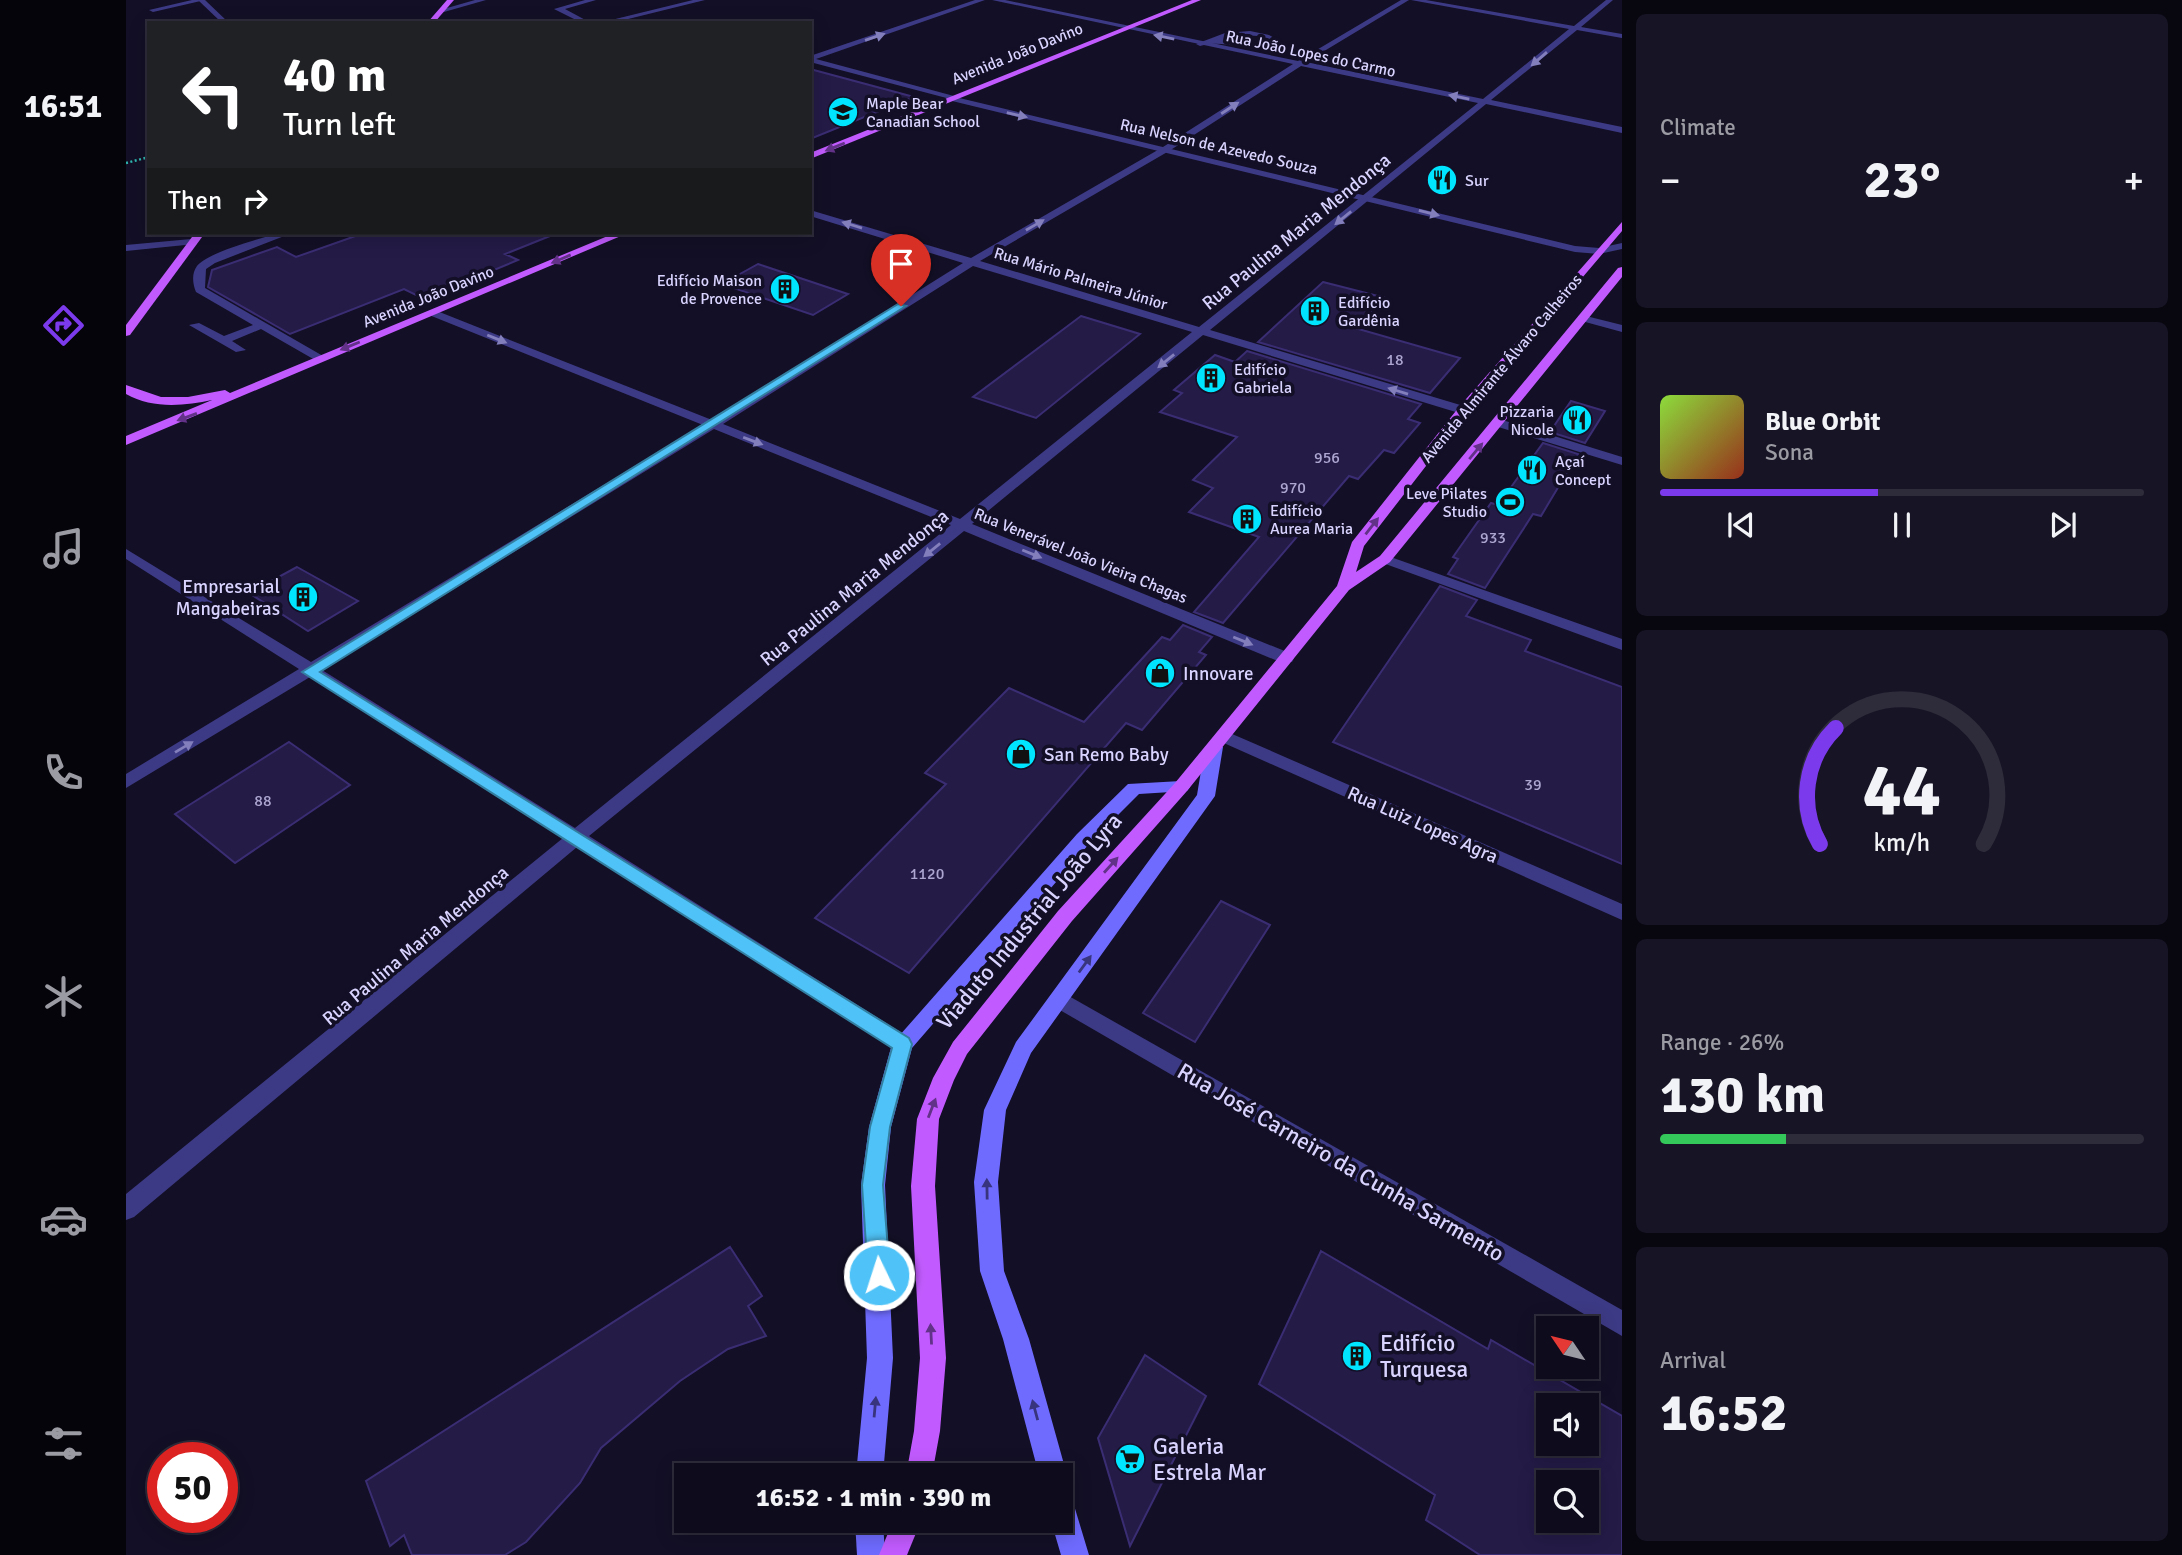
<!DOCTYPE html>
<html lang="en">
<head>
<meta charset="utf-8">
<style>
  body { margin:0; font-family:Signika,sans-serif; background:#171425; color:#f1f3f6; height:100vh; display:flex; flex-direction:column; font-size:26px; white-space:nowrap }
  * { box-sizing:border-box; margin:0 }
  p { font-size:23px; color:#9b9ba3 }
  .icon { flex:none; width:38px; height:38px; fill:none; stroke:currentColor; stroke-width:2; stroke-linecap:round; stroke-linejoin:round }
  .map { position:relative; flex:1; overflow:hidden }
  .sheet { display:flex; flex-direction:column; gap:14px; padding:14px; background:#08060f; width:560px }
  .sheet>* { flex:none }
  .guide { position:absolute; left:21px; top:21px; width:665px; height:214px; border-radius:0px; box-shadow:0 4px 18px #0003,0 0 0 2px #2e2b3b; background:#202124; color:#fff; overflow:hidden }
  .needle { width:46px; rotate:305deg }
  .fabs { position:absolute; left:1410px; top:1316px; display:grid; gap:14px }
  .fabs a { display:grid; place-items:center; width:63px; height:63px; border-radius:0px; background:#0e0b1c; box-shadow:0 4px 18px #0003,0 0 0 2px #2e2b3b; font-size:35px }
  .speed { position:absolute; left:21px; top:1442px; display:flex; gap:14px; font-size:35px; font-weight:700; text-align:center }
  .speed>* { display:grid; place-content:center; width:91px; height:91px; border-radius:50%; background:#0e0b1c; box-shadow:0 4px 18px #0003,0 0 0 2px #2e2b3b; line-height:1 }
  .speed .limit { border:10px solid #d22; background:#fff; color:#111 }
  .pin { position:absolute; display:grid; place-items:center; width:60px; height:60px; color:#fff; margin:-72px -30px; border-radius:50% 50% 50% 0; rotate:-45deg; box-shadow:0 0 7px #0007 }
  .pin .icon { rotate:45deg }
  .me { position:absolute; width:77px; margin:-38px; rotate:356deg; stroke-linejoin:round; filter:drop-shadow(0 0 5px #0008) }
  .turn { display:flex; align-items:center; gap:24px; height:147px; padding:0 21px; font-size:32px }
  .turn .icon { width:91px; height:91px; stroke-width:2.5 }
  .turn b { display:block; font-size:49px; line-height:60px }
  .then { display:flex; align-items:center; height:66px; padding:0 21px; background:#0003; gap:14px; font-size:26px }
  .big { font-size:52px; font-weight:800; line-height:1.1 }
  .sheet .card { flex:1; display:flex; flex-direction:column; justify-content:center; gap:10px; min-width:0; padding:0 24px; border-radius:10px; background:#171425 }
  .sheet .dial { align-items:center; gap:0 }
  .dial svg { height:182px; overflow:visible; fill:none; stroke:#2e2b3b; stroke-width:7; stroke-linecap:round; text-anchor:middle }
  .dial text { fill:#f1f3f6; stroke:none }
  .song { display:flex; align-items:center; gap:21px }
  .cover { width:84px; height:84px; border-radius:10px; background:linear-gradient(135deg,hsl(90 70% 55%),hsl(10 70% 35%)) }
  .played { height:7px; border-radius:4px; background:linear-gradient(90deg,#7c3aed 45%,#2e2b3b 45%) }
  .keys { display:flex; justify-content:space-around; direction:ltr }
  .heat { display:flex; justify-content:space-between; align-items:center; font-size:38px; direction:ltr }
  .charge { height:10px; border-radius:5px; background:linear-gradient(90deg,#34c759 26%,#2e2b3b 0) }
  .trip { position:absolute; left:548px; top:1463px; width:399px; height:70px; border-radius:0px; background:#0e0b1c; box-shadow:0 4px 18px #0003,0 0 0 2px #2e2b3b; font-weight:800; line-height:70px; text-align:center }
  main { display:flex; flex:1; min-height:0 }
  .tabs { display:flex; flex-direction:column; width:126px; justify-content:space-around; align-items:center; background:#06040b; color:#9b9ba3 }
  .tabs .icon { width:49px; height:49px }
  .tabs .selected { color:#7c3aed }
  .tabs b { font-size:32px; color:#f1f3f6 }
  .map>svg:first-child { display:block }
</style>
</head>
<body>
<main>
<nav class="tabs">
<b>16:51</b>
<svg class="icon selected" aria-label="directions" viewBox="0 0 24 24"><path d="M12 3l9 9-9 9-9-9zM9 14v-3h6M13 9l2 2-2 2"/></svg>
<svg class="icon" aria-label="music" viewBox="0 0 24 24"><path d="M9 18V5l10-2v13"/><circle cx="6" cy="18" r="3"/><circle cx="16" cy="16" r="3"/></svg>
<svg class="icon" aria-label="phone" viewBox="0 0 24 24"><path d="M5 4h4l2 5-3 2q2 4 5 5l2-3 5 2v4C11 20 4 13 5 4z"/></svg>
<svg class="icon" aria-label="climate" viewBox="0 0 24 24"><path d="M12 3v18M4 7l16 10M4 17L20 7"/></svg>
<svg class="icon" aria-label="car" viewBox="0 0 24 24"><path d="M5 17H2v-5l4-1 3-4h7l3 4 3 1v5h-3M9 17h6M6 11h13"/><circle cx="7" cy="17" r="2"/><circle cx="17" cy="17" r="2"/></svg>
<svg class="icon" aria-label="filters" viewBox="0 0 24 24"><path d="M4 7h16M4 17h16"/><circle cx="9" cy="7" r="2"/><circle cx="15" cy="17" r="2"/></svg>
</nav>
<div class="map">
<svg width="1496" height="1555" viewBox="0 0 1496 1555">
  <rect width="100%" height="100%" fill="#130f26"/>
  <g fill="#241b47" stroke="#3b2d73" stroke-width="2" fill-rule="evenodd">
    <polygon points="684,69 788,97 684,139"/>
    <polygon points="238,233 429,233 429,234 379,254 392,260 298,299 278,289 164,334 82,287 86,270 151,247 170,257"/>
    <polygon points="632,264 722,294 687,315 596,284"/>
    <polygon points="1197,282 1260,298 1229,328 1334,358 1304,393 1132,342"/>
    <polygon points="955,316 1014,334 910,418 847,397"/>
    <polygon points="1121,351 1295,404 1282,419 1294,423 1268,453 1258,450 1232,479 1223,476 1097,623 1068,612 1133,537 1063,512 1087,488 1067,480 1111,437 1034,412 1056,393 1048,390 1089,355 1109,362"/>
    <polygon points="1445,401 1479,411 1459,443 1424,432"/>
    <polygon points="1417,443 1452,454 1415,516 1407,514 1359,588 1322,574 1332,559 1327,557 1365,503 1372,505"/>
    <polygon points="171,567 232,601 182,631 123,593"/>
    <polygon points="1314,586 1351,600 1340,616 1405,640 1399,651 1496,687 1496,864 1207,742"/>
    <polygon points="1057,625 1086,637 1073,652 1080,655 1016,730 1000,723 783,973 689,918 820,784 799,773 883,688 958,722 1036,637 1044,640"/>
    <polygon points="163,742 224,785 109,863 49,814"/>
    <polygon points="1095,901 1144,925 1069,1042 1017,1013"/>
    <polygon points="604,1247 636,1296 622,1306 640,1336 602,1349 554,1381 475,1448 454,1483 400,1542 379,1555 286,1555 278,1535 264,1546 240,1481"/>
    <path d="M1195,1251L1362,1349L1365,1340L1496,1416V1555H1354L1300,1520L1309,1495L1133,1384ZM1423,1405H1461V1444H1423ZM1423,1482H1461V1521H1423Z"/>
    <polygon points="1019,1355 1080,1396 1004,1546 972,1438"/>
  </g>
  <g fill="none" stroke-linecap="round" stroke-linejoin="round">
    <polyline stroke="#2fb8b0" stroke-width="2.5" stroke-dasharray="2 2.5" stroke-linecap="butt" points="0,163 23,157"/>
    <g fill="#3d3a85" fill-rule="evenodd">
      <polygon points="66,0 79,0 27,12 23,10"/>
      <path d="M1124,31L1143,35L1157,43C1132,59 1103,37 1074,46L1070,44L1099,33ZM1115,35L1132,36L1147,43L1134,45L1098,38Z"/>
      <path d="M152,233H166L89,263L80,269L79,288L197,356V360H189L135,329L106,341L120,350L110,352L63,325L73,323L98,336L127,325L70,292C67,285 65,274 71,266C82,252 134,239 152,233Z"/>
    </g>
    <g fill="#3d3a85" fill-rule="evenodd">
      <polygon points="72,0 79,0 103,23 96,23"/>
      <polygon points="349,0 360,0 318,12 314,10"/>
      <polygon points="459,0 470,0 439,9 465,23 456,23 428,9"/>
      <polygon points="567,0 579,0 486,23 473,23"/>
      <polygon points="849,0 859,0 690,59 828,96 828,100 684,62 684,56"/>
      <path d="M866,0H879L1172,61L1275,0H1283L1180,62L1357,99L1443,29L1285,0H1300L1448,26L1480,0H1487L1455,27L1496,34V38L1451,30L1365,100L1496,127V133L1360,104L1084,330L1341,407V413H1333L1077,335L846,524L1166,654L1168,658L1166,662H1154L838,531L463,836L784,1038L788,1044L784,1050L777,1053L770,1050L451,847L8,1217L0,1220V1194L437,838L184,677L0,788V774L173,669L0,559V549L185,662L577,425L303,315V311H311L586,420L837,263L684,216V210L845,258L1037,147L1167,64ZM1175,66L1352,103L1073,327L854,261L1043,151ZM847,266L1066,332L834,519L597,424ZM588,429L825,525L449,828L196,670Z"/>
      <polygon points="65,239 69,240 69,244 0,251 0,245"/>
      <polygon points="1456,315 1496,325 1496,332 1452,320 1452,316"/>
      <polygon points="1373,419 1496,457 1496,465 1369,426 1367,423"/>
      <polygon points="1259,555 1496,639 1496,650 1254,562 1254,556"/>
      <polygon points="1097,730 1496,904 1496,920 1091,740 1089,736"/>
      <polygon points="934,991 1496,1310 1496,1336 927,1006 924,1000 927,994"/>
    </g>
    <polygon fill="#3d3a85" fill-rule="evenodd" points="825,96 1449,246 1473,248 1496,243 1496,249 1473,254 1449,252 822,100"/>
    <g fill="#6f6bff" fill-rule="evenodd">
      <polygon points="1088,741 1097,747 1089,796 905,1053 880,1110 872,1182 878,1271 903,1339 941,1475 934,1485 934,1475 913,1475 877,1339 854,1271 848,1182 858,1110 890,1042 1071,795 1079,747"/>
      <polygon points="1055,781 1061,783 1064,787 1061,791 1013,794 963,844 786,1048 765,1127 759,1185 767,1358 757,1475 730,1475 741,1358 735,1185 743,1127 766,1044 951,834 1002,784"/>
      <polygon points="934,1489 944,1492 963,1555 935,1555 925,1521 934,1521"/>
      <polygon points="729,1521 757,1521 759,1555 731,1555"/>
    </g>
    <g fill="#c25bff" fill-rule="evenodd">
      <polygon points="321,0 328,0 308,23 301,23"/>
      <polygon points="1066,0 1075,0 684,159 684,153"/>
      <polygon points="1496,222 1496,231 1341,413 1238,546 1230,572 1254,556 1492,268 1496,267 1496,277 1264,562 1223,590 1061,791 946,921 841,1054 828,1080 813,1119 809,1186 820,1358 814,1431 806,1475 780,1475 788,1431 794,1358 785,1186 791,1119 807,1078 827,1042 932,911 1049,783 1211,586 1226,542 1333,407"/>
      <polygon points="69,233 79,233 4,335 0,336 0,325"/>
      <path d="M489,233H502L0,445V436L86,400C58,406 26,409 0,394V385L35,397H62L99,390L104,393Z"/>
      <polygon points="767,1521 795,1521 781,1555 753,1555"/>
    </g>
  </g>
  <defs><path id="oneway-solid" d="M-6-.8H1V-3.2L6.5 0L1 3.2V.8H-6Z" transform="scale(1.75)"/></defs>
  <g fill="#837fbc">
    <use href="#oneway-solid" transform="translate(749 37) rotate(-19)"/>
    <use href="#oneway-solid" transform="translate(1038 37) rotate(-168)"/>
    <use href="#oneway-solid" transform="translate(1413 59) rotate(139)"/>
    <use href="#oneway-solid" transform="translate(1333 97) rotate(-169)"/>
    <use href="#oneway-solid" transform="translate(1104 108) rotate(-33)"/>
    <use href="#oneway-solid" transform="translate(891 115) rotate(13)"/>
    <use href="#oneway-solid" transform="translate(1303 213) rotate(14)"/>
    <use href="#oneway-solid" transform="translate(1217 218) rotate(141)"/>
    <use href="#oneway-solid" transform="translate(726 225) rotate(-163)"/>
    <use href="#oneway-solid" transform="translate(909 225) rotate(-30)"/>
    <use href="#oneway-solid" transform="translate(371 339) rotate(22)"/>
    <use href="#oneway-solid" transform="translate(1040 361) rotate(141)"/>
    <use href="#oneway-solid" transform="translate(1272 391) rotate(-163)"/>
    <use href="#oneway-solid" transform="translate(627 441) rotate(21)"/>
    <use href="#oneway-solid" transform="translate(806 550) rotate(141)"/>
    <use href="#oneway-solid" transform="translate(906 554) rotate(22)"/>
    <use href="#oneway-solid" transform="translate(1117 641) rotate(22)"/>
    <use href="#oneway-solid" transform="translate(58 747) rotate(-31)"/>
  </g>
  <g fill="#623188">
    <use href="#oneway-solid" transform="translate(709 147) rotate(158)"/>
    <use href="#oneway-solid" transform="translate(435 259) rotate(157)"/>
    <use href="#oneway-solid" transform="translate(224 346) rotate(158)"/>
    <use href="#oneway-solid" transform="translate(61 417) rotate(160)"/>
    <use href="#oneway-solid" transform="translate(1350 451) rotate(-50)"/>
    <use href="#oneway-solid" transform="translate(1246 526) rotate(-52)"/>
    <use href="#oneway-solid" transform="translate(985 865) rotate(-48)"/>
    <use href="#oneway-solid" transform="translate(806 1108) rotate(-69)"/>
    <use href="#oneway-solid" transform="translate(805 1334) rotate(-93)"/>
  </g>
  <g fill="#38347d">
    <use href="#oneway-solid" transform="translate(959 964) rotate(-54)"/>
    <use href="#oneway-solid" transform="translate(861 1189) rotate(-91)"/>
    <use href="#oneway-solid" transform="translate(749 1407) rotate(-85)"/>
    <use href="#oneway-solid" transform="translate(909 1410) rotate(-105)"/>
  </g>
  <polygon fill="#4fc3f7" stroke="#337fa1" stroke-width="2" points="772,304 780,306 194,672 783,1038 786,1044 764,1127 757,1185 764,1275 760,1283 753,1286 745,1283 742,1275 736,1185 744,1127 766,1048 176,672"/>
  <defs>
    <g id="school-disc" transform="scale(1.575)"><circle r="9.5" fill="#00e5ff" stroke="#130f26"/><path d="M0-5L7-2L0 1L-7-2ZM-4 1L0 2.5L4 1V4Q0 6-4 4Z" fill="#111"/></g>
    <g id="restaurant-disc" transform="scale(1.575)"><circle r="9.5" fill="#00e5ff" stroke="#130f26"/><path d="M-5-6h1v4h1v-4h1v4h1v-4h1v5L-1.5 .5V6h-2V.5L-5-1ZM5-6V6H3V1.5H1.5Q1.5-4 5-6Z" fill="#111"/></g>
    <g id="building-disc" transform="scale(1.575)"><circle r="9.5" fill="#00e5ff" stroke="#130f26"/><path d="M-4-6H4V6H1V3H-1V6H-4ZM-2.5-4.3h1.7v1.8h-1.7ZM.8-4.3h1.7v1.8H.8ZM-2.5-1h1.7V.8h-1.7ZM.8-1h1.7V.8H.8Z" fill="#111"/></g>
    <g id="stadium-disc" transform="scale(1.575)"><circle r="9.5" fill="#00e5ff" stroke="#130f26"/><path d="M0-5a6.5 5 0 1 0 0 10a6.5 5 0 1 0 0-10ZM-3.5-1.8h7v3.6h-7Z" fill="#111"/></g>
    <g id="shop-disc" transform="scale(1.575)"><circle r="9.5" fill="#00e5ff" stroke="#130f26"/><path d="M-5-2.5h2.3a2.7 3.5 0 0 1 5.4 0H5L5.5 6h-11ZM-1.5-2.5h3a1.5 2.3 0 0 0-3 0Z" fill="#111"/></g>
    <g id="supermarket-disc" transform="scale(1.575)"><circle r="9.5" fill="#00e5ff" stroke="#130f26"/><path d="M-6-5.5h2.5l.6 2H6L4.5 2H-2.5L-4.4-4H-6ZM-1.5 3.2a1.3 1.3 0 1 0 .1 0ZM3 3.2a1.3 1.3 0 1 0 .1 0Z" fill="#111"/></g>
  </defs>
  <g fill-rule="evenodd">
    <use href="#school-disc" x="717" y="112"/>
    <use href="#restaurant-disc" x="1316" y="180"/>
    <use href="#building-disc" x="659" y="289"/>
    <use href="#building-disc" x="1189" y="311"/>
    <use href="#building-disc" x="1085" y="378"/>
    <use href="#restaurant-disc" x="1451" y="420"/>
    <use href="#restaurant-disc" x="1406" y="470"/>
    <use href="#stadium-disc" x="1384" y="502"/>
    <use href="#building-disc" x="1121" y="519"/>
    <use href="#building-disc" x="177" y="597"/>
    <use href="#shop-disc" x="1034" y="673"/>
    <use href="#shop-disc" x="895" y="754"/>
    <use href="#building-disc" x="1231" y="1356"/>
    <use href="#supermarket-disc" x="1004" y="1459"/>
  </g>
  <g text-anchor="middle" stroke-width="7" stroke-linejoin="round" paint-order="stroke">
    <g font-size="16" fill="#d9d4ff" stroke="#130f26">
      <text transform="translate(891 53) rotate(-22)" y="6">Avenida João Davino</text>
      <text transform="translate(1185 53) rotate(12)" y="6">Rua João Lopes do Carmo</text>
      <text transform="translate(1093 146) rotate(13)" y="6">Rua Nelson de Azevedo Souza</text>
      <text transform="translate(955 278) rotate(17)" y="6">Rua Mário Palmeira Júnior</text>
      <text transform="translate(302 296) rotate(-22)" y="6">Avenida João Davino</text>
      <text transform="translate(1375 368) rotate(-50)" y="6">Avenida Almirante Álvaro Calheiros</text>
      <text transform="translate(955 555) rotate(22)" y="6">Rua Venerável João Vieira Chagas</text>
    </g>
    <g font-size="16" fill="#d9d4ff" stroke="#130f26" text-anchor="start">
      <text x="740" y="109">Maple Bear<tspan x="740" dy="18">Canadian School</tspan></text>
      <text x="1339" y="186">Sur</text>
      <text x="636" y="286" text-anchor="end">Edifício Maison<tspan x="636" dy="18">de Provence</tspan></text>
      <text x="1212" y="308">Edifício<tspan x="1212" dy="18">Gardênia</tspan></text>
      <text x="1108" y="375">Edifício<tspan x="1108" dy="18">Gabriela</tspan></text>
      <text x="1428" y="417" text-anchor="end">Pizzaria<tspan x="1428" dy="18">Nicole</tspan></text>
      <text x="1429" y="467">Açaí<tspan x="1429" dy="18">Concept</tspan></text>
      <text x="1361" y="499" text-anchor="end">Leve Pilates<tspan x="1361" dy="18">Studio</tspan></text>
      <text x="1144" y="516">Edifício<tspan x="1144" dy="18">Aurea Maria</tspan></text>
    </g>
    <g font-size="16" fill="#aca6d1">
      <text x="1269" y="365">18</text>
      <text x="1201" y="463">956</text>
      <text x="1167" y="493">970</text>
      <text x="1367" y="543">933</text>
      <text x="1407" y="790">39</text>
      <text x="137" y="806">88</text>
      <text x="801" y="879">1120</text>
    </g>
    <g font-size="19" fill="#d9d4ff" stroke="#130f26">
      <text transform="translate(1170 231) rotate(-39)" y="7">Rua Paulina Maria Mendonça</text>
      <text transform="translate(728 587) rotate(-39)" y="7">Rua Paulina Maria Mendonça</text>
      <text transform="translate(1297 824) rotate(24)" y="7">Rua Luiz Lopes Agra</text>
      <text transform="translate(289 945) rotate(-40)" y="7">Rua Paulina Maria Mendonça</text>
    </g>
    <g font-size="19" fill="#d9d4ff" stroke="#130f26" text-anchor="start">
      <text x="154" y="593" text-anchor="end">Empresarial<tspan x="154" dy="22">Mangabeiras</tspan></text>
      <text x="1057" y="680">Innovare</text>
      <text x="918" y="761">San Remo Baby</text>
    </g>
    <g font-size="23" fill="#d9d4ff" stroke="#130f26">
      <text transform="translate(903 921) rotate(-50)" y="8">Viaduto Industrial João Lyra</text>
      <text transform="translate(1215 1162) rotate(30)" y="8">Rua José Carneiro da Cunha Sarmento</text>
    </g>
    <g font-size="23" fill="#d9d4ff" stroke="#130f26" text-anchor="start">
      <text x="1254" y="1351">Edifício<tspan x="1254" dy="26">Turquesa</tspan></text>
      <text x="1027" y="1454">Galeria<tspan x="1027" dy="26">Estrela Mar</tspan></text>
    </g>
  </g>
</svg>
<div class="fabs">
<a><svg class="needle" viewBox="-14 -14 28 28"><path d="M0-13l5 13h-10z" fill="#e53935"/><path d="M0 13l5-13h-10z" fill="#9b9ba3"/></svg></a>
<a><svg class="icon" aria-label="sound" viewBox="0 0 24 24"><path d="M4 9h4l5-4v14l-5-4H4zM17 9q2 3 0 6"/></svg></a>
<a><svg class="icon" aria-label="search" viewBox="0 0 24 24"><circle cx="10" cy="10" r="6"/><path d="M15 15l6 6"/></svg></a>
</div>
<div class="speed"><div class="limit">50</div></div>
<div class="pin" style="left:775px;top:306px;background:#d93025"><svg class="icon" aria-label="arrive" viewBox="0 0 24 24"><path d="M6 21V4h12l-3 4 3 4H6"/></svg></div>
<svg class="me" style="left:753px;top:1275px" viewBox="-20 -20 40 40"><circle r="17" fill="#4fc3f7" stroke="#fff" stroke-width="3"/><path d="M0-11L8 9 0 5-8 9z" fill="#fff"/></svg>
<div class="trip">16:52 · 1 min · 390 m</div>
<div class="guide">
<div class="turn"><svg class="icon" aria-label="left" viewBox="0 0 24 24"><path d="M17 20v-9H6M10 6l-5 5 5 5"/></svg><div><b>40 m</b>Turn left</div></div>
<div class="then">Then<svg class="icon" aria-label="right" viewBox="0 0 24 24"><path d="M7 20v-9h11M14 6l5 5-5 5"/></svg></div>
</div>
</div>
<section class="sheet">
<div class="card"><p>Climate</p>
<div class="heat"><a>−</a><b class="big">23°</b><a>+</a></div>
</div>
<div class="card">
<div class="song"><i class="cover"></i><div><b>Blue Orbit</b><p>Sona</p></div></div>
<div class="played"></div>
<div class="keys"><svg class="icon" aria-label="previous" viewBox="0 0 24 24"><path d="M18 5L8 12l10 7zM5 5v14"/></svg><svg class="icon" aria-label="pause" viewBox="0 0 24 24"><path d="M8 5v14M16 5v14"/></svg><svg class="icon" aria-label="next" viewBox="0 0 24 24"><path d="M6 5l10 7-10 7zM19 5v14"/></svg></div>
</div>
<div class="card dial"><svg viewBox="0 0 100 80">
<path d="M14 69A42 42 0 1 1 86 69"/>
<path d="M14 69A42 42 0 0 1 21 18" stroke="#7c3aed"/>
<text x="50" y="56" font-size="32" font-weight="700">44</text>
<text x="50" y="72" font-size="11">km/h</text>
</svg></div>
<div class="card"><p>Range · 26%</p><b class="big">130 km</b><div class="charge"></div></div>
<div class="card"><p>Arrival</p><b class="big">16:52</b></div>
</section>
</main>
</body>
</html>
